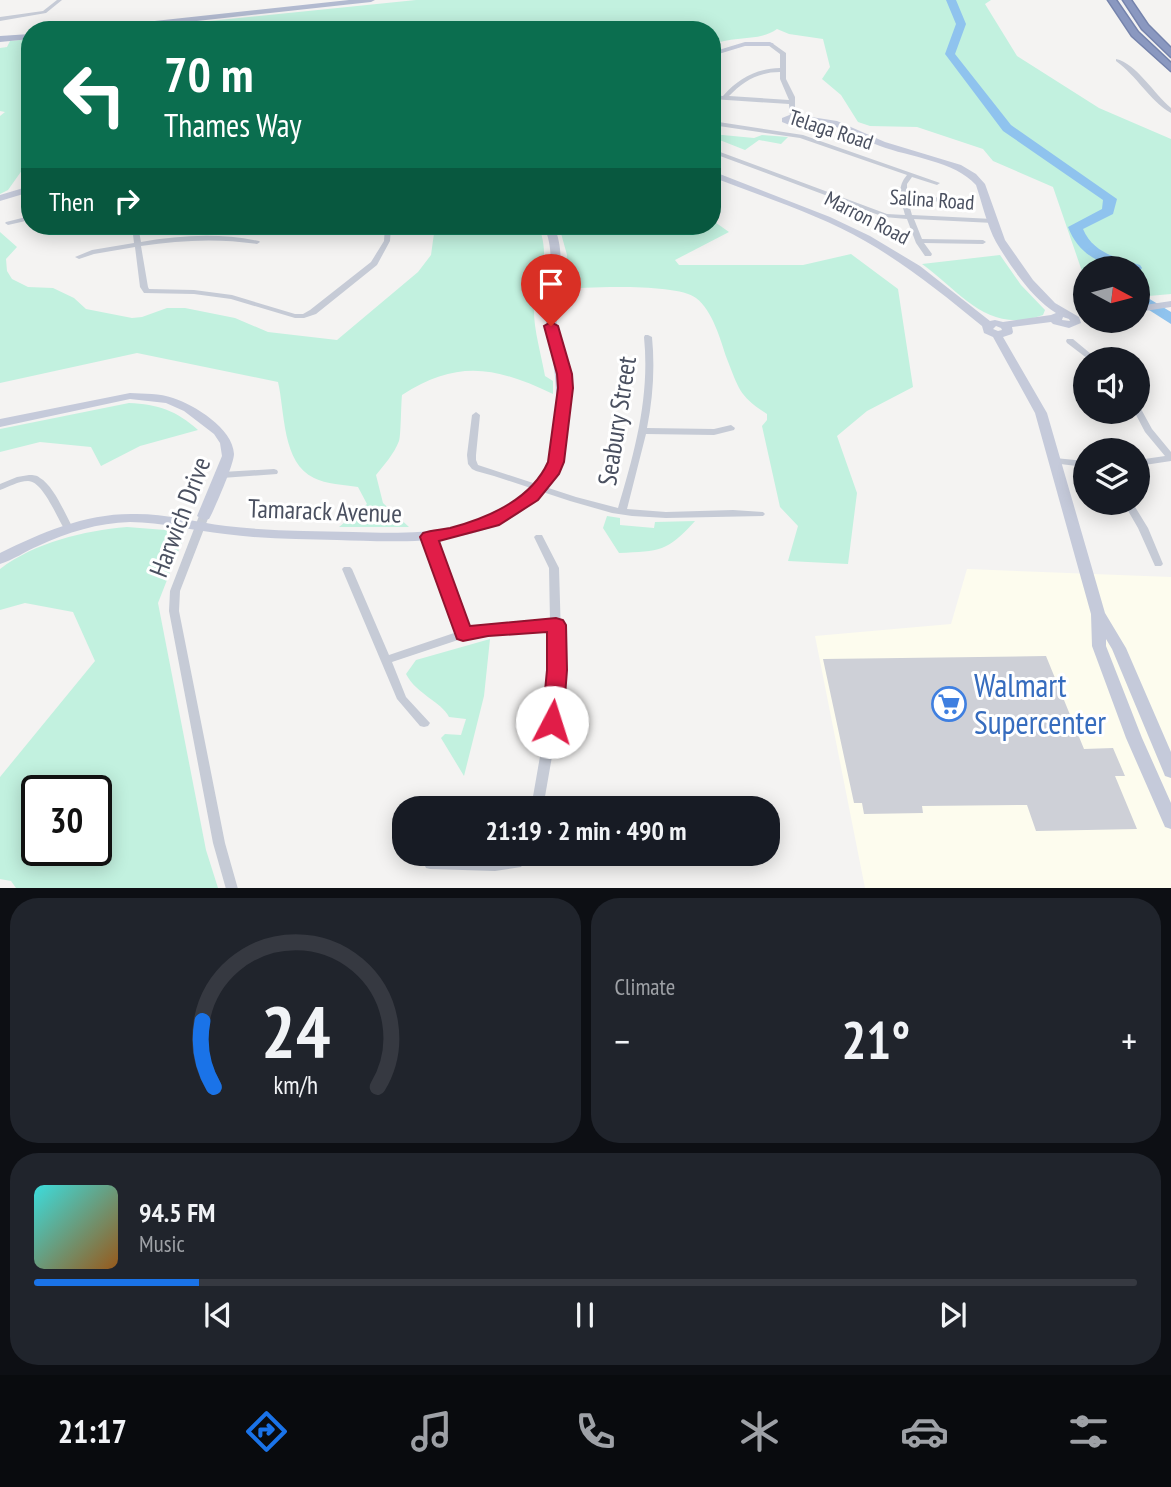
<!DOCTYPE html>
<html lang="en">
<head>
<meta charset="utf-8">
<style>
  body { margin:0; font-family:"PT Sans Narrow",sans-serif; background:#20242c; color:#f1f3f6; height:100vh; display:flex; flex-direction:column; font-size:26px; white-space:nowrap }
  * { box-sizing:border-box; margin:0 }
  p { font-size:23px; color:#9ea1a6 }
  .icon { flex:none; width:38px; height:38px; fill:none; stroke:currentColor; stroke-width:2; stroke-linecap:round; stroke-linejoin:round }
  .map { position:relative; height:888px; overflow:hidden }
  .panel { display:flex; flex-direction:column; gap:10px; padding:10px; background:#0d0f14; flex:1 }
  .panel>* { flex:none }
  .guide { position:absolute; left:21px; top:21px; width:700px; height:214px; border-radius:28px; box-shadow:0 4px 18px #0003; background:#0b6e4f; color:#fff; overflow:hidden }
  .needle { width:46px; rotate:97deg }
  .buttons { position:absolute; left:1073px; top:256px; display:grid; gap:14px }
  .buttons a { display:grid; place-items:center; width:77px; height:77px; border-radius:50%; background:#171b24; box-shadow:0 4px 18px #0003; font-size:35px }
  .speed { position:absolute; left:21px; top:775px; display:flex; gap:14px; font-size:35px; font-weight:700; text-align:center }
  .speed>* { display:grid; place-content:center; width:91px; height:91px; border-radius:50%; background:#171b24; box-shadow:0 4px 18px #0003; line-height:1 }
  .speed .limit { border:4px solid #111; border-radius:10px; background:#fff; color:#111 }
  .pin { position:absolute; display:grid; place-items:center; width:60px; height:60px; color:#fff; margin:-72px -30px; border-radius:50% 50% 50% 0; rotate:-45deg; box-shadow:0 0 7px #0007 }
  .pin .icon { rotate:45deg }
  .me { position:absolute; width:77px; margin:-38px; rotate:5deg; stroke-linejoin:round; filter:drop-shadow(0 0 5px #0008) }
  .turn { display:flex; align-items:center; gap:24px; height:147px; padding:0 28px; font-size:32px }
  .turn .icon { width:91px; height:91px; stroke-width:2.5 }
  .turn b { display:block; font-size:49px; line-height:60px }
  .then { display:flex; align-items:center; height:66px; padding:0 28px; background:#0003; gap:14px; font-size:26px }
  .big { font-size:52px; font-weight:700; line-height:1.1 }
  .panel .card { flex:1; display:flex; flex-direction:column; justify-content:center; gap:10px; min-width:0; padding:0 24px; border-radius:28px; background:#20242c }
  .panel .dial { align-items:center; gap:0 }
  .dial svg { height:182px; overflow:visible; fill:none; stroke:#363941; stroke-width:7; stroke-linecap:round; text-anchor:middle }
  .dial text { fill:#f1f3f6; stroke:none }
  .song { display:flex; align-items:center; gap:21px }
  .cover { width:84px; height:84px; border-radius:10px; background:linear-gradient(135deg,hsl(180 70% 55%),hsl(30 70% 35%)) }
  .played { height:7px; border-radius:4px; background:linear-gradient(90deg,#1a73e8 15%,#363941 15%) }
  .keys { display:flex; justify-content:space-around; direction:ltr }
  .heat { display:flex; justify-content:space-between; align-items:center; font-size:38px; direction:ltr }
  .panel .tiles { flex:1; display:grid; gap:10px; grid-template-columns:1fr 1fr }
  .card:last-child { grid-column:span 2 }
  .trip { position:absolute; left:392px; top:796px; width:388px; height:70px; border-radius:28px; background:#171b24; box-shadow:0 4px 18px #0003; font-weight:700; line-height:70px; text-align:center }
  .tabs { display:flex; height:112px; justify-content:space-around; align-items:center; background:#090b0e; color:#9ea1a6 }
  .tabs .icon { width:49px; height:49px }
  .tabs .active { color:#1a73e8 }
  .tabs b { font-size:32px; color:#f1f3f6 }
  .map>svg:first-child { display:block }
</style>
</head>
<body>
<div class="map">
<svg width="1171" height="889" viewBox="0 0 1171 889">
  <rect width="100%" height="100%" fill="#f4f3f2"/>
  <polygon fill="#fdfcee" points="967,569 1171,577 1171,888 865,888 815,636 951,624"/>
  <g fill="#c2f1df" fill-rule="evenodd">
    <path d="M416,0H991L985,4L1017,56L1099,108L1171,139V294L1138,297V268H1085V280L1053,187L993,161L983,149L917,127L870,126L858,122L841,95L822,79L830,67L823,39L789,34L777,29C760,42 732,35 712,45V30H121Z"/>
    <polygon points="30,39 30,159 8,190 0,194 0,116 5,112 0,111 0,48 7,47 10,41"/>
    <polygon points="712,134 754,138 762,135 788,137 781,144 759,140 745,150 712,137"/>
    <path d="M712,220L729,232L675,260L679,265H803L851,254L898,289L913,387L867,411L837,436L857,493L848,564L788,561L798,526L780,507L762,426L767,420V414C739,396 739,389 727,359C720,339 713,311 696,298C677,283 588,287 563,289L567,255L559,226H712Z"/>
    <path d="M435,226H539C552,266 536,271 534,306C533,328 541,353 545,376L553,381V394C496,367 458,359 402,395C401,404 401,437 399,441C394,454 384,465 376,475L383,503L409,527H339L367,504L358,487C344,485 326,484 314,478C282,463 285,412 278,382L137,353L0,383V232L17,247L6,259L7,271L12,279L28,287L53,288L74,298L86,309L132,318L142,317L167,308H185L235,318L268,332L337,340L418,272L431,255Z"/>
    <path d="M1000,255L1021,285L1045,310L1043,315C988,335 962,293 922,264Z"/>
    <path d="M129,403C158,404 177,411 198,430L140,446L101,466L91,447L40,442L0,452V429Z"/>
    <path d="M607,516L620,518V525L654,528L655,522L695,521C667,552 660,551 619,553L603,528Z"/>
    <path d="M127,527L178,531L183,539L158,603L206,850L218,888H16L11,881L0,879V777L95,661L73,612L25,603L0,610V569C36,542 83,531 127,527ZM37,791H96V850H37Z"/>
    <path d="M490,639L484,696L464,776L441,738L445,734L461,735L466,719L449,717C441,701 417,695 406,674L416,660Z"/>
  </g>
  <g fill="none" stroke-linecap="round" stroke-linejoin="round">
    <g fill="#8fc3ee" fill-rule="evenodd">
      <path d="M946,0H956L966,24L955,54L1011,125L1117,199L1113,214L1083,229C1093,253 1117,258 1140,265L1142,268L1140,271L1138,272V268C1106,268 1080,258 1068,227L1102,209L1103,200L1003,131L945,54L956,24Z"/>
      <polygon points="1138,292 1171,312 1171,324 1138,303"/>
    </g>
  </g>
  <polygon fill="#ced0d7" points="1046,656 1084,749 1113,748 1125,776 1115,776 1137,829 1036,831 1027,805 922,806 923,813 864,814 862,803 854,803 823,659"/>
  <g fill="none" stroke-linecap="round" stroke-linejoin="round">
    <g stroke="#7583ac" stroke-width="3">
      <g id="highway">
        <polygon points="1108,0 1116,0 1138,32 1171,63 1171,71 1132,36"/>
        <polygon points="1123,0 1131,0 1148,25 1171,48 1171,57 1142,29"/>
      </g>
    </g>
    <g fill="#c6cbd6" fill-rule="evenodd">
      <polygon points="57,0 62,0 46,13 0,21 0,17 43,11"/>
      <path d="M768,43H772L786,53V79L795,97V117L790,116L789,104L712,99V95L723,96C739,78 756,69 780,68V54L768,45ZM780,72V79L789,100L729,96C743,81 759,72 780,72Z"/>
      <path d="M1116,59C1136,63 1155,95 1171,108V113C1149,100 1137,76 1116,61Z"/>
      <path d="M712,121L803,135L940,183L937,185L912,177L907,184V197L966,198L969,200L966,202L908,201L912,215L993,219L996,221L993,223L914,219L922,239L983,240L986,242L983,244L924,243L932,254L931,256H925L916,243L907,219L884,217L712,153V149L887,214L905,215C901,199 896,188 907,175L800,138L712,125Z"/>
      <polygon points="30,216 30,220 8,225 5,223 6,222"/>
      <path d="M132,226H138L141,242C181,235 220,233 259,241L260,242L257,244C218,238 181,240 141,246L148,287L149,289L194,290L232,295L295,314H303L310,310L371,262L384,241L385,226H391L390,241L377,265L316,314L304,318H295L231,299L194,294L144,293L140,287L135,247L94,254L79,259L75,257L92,250L134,243Z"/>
      <path d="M645,335H648L652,337C655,368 653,398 647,428L714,429L731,425L735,428L734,430L714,435L646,434L627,509L666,512L733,510L763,512L765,514L763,516L666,518L632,516L612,513L570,501L494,476L476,471L472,469L468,464L467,455L472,415L476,412L480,415L476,455V460L478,465L576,497L618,508C635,451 650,396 644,337Z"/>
      <polygon points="1067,339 1073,339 1097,359 1088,359 1067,343 1066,341"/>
      <polygon points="1138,408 1141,409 1152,429 1171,452 1171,461 1138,466 1138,460 1165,456 1145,432 1134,411 1138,411"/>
      <polygon points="1055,458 1085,461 1085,467 1052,463 1051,461"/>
      <polygon points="274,469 277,470 278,472 277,474 222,478 217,475 222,472"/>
      <path d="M29,475C33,475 37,475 40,478C54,486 65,514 73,528L71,530H65C57,518 43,481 28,481C18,481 9,487 0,490V484L17,477Z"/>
      <polygon points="1123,502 1132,502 1148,528 1163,564 1161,566 1155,566 1138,528"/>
      <polygon points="204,513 209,516 180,591 179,611 225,843 238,889 226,889 213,843 169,611 170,591 199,516"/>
      <polygon points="429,534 432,535 434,537 467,629 488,625 550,622 549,568 534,537 536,535 542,535 559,568 562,670 558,722 543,808 531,808 546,722 552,670 551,629 488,633 464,638 392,662 406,697 430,723 428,726 424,727 420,726 397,699 342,569 344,567 350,567 352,569 389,655 457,632 424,537 426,535"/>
      <polygon points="517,854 530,854 521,867 495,871 430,869 426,868 424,864 426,860 430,859 495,861 513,858"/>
    </g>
    <g fill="#c5cada" fill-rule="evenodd">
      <polygon points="745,42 770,42 774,44 770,46 745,46 712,56 712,52"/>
      <path d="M792,114L837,121L885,142L961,165L976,174L985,184L1005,240L1033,280L1055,303L1079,317L1081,323L1069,328L1053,324L1051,322L1012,327L1013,332L1012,334L1003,337L1047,413L1105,613L1126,648L1171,752V778L1165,776L1163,771L1112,649L1106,639V646L1142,738L1171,803V829L1165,827L1126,738L1092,646L1091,614L1035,413L993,337L984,333L982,326C944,295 907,265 865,241C818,214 763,197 712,177V171L830,217L870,236L920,266L990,321L995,320L1003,322L1051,315L1056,313C1031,297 1011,267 996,242C987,225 982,203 976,185C955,161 909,157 880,146C863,140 847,129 829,125C815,122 805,122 792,126L782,122V118ZM1063,317L1069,319L1070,321L1062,320ZM996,326L1001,328L1002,330L998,331L993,329Z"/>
      <polygon points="30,186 30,192 0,201 0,195"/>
      <path d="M544,226H554C570,264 551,293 558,331C560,344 566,358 568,372C571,395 568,445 560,467C556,475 551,482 545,489C500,549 404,542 337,540C300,539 262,539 225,534C194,531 162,522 130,522C98,523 68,532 38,546C26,551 13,560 0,564V553C41,533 84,514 131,514C163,513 194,522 226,526C268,531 310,531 353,532C417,534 509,537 545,471C552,459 552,444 554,430C558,392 556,372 548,336C539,297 561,266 544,226Z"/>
      <polygon points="1171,301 1171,307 1138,312 1138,306"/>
      <path d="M130,393C144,394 160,393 173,398C194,405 233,428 234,454C234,464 215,508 209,519L204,520L197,516L222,456L220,443L214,434L184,411L166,403L130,399L0,427V419Z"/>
    </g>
    <g fill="#b2bad0" fill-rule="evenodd">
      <polygon points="349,0 375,0 371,2 115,30 86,30 90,28"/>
      <polygon points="30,34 30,39 0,42 0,36"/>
    </g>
    <use href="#highway" fill="#8a98c0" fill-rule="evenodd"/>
  </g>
  <path fill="#e11d48" stroke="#92132f" stroke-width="2" d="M551,322L558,326L572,374L573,388L564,462L559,474L538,500L499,525L439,541L470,626L556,618L563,620L566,625L567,670L563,722L560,728L552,730L545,728L542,722L547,670V632L488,636L463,641L457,639L420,537L423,533C432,530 441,530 450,528C488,518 531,500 548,462L558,388L557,374L544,326Z"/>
  <defs>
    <g id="supermarket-ring" transform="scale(1.75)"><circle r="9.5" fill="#fff" stroke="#3f7fe0" stroke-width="1.5"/><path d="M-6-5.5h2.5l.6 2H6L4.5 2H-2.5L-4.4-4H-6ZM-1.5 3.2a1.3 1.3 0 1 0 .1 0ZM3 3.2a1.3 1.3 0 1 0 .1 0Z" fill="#3f7fe0"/></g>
  </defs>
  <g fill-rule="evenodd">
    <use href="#supermarket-ring" x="949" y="704"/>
  </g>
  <g text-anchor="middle" stroke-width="6" stroke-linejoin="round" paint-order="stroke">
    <g font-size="21" fill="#4a5060" stroke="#fff">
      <text transform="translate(831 130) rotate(18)" y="7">Telaga Road</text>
      <text transform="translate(932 200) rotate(4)" y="7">Salina Road</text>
      <text transform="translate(867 218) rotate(27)" y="7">Marron Road</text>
    </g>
    <g font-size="26" fill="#4a5060" stroke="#fff">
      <text transform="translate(617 421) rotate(-81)" y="9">Seabury Street</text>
      <text transform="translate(325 511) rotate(2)" y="9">Tamarack Avenue</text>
      <text transform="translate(180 517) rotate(-69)" y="9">Harwich Drive</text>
    </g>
    <g font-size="32" fill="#366cbe" stroke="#fff" text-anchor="start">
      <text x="974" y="697">Walmart<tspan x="974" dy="37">Supercenter</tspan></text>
    </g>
  </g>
</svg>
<div class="buttons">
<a><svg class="needle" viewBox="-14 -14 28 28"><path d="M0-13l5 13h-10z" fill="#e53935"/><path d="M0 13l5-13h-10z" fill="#9ea1a6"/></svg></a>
<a><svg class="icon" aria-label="sound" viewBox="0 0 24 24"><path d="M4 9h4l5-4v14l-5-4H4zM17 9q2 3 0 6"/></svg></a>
<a><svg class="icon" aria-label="layers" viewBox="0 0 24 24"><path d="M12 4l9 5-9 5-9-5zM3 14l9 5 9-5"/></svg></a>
</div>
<div class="speed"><div class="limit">30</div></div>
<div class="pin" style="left:551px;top:326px;background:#d93025"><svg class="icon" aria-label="arrive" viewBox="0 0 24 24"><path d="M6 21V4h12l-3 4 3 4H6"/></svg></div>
<svg class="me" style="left:552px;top:722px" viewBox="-20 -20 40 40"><circle r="19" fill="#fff"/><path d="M0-13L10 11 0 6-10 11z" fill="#e11d48"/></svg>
<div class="trip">21:19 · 2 min · 490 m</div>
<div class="guide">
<div class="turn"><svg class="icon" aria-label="left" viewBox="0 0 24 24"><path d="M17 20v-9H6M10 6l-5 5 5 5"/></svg><div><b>70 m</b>Thames Way</div></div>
<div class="then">Then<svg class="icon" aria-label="right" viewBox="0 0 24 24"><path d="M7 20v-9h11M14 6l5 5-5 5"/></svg></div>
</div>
</div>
<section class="panel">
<div class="tiles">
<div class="card dial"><svg viewBox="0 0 100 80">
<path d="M14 69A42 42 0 1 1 86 69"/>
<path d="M14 69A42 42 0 0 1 9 40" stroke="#1a73e8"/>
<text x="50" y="56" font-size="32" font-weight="700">24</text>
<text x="50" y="72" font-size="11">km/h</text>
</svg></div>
<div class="card"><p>Climate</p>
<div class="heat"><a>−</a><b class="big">21°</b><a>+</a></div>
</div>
<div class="card">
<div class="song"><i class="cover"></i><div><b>94.5 FM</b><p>Music</p></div></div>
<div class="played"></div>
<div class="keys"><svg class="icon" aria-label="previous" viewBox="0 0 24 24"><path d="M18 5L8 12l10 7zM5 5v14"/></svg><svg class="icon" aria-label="pause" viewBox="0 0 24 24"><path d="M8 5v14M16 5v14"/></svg><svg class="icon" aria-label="next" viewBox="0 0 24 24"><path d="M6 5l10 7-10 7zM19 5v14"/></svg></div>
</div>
</div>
</section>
<nav class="tabs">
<b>21:17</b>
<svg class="icon active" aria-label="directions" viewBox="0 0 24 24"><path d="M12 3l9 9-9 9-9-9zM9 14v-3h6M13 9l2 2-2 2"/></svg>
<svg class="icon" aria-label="music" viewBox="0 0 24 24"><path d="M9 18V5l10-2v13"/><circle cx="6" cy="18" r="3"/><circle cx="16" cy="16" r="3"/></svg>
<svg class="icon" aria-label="phone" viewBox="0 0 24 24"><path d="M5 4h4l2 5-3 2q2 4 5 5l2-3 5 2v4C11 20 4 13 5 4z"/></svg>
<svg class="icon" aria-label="climate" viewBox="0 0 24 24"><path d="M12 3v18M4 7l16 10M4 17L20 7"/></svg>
<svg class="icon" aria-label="car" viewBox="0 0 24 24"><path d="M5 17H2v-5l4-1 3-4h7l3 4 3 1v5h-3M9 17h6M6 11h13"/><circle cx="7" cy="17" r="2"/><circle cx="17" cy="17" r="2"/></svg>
<svg class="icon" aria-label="filters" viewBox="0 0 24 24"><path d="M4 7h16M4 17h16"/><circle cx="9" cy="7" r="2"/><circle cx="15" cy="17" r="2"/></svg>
</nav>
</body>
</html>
